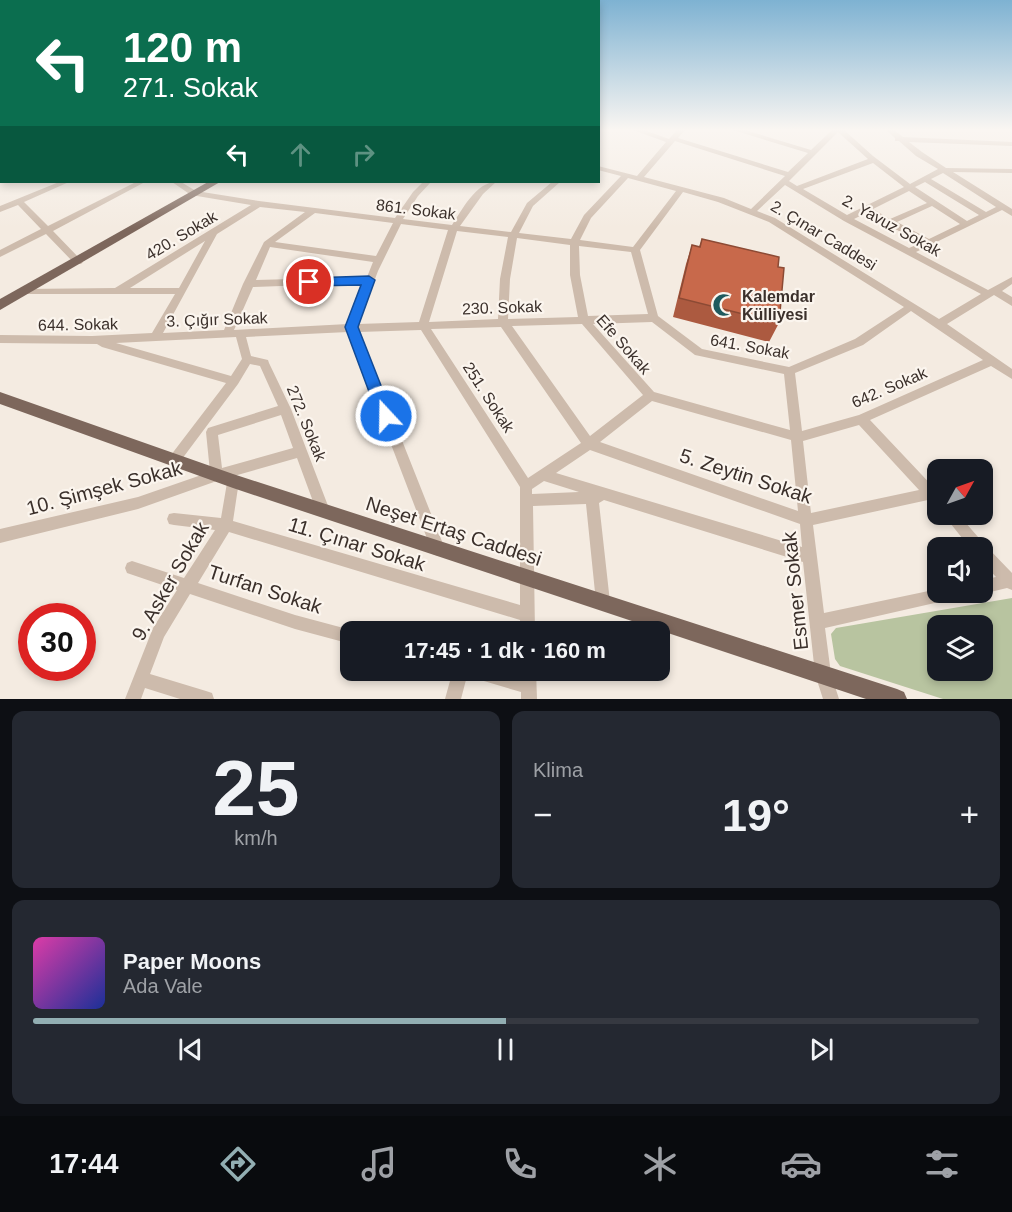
<!DOCTYPE html>
<html lang="tr">
<head>
<meta charset="utf-8">
<style>
  body { margin:0; font-family:Helvetica,sans-serif; background:#242831; color:#f1f3f6; height:100vh; display:flex; flex-direction:column; font-size:22px; white-space:nowrap }
  * { box-sizing:border-box; margin:0 }
  p { font-size:20px; color:#9ea1a6 }
  .icon { flex:none; width:33px; height:33px; fill:none; stroke:currentColor; stroke-width:2; stroke-linecap:round; stroke-linejoin:round }
  .map { position:relative; height:699px; overflow:hidden }
  .details { display:flex; flex-direction:column; gap:12px; padding:12px; background:#0d0f14; flex:1 }
  .details>* { flex:none }
  .guide { position:absolute; left:0px; top:0px; width:600px; height:183px; box-shadow:0 3px 9px #0003; background:#0b6e4f; color:#fff; overflow:hidden }
  .needle { width:39px; rotate:50deg }
  .fabs { position:absolute; left:927px; top:459px; display:grid; gap:12px }
  .fabs a { display:grid; place-items:center; width:66px; height:66px; border-radius:12px; background:#171b24; box-shadow:0 3px 9px #0003; font-size:30px }
  .speed { position:absolute; left:18px; top:603px; display:flex; gap:12px; font-size:30px; font-weight:700; text-align:center }
  .speed>* { display:grid; place-content:center; width:78px; height:78px; border-radius:50%; background:#171b24; box-shadow:0 3px 9px #0003; line-height:1 }
  .speed .limit { border:9px solid #d22; background:#fff; color:#111 }
  .pin { position:absolute; display:grid; place-items:center; width:51px; height:51px; color:#fff; margin:-26px; border:3px solid #fff; border-radius:50%; box-shadow:0 2px 6px #0007 }
  .me { position:absolute; width:66px; margin:-33px; rotate:339deg; stroke-linejoin:round; filter:drop-shadow(0 0 4px #0008) }
  .turn { display:flex; align-items:center; gap:21px; height:126px; padding:0 24px; font-size:27px }
  .turn .icon { width:78px; height:78px; stroke-width:2.5 }
  .turn b { display:block; font-size:42px; line-height:51px }
  .lanes { display:flex; align-items:center; height:57px; padding:0 24px; background:#0003; justify-content:center; gap:30px; direction:ltr }
  .lanes .off { opacity:.35 }
  .big { font-size:45px; font-weight:700; line-height:1.1 }
  .details .widget { flex:1; display:flex; flex-direction:column; justify-content:center; gap:9px; min-width:0; padding:0 21px; border-radius:12px; background:#242831 }
  .details .dial { align-items:center; gap:0 }
  .dial b { font-size:78px; line-height:1 }
  .song { display:flex; align-items:center; gap:18px }
  .cover { width:72px; height:72px; border-radius:9px; background:linear-gradient(135deg,hsl(320 70% 55%),hsl(230 70% 35%)) }
  .played { height:6px; border-radius:3px; background:linear-gradient(90deg,#92aeb2 50%,#363941 50%) }
  .keys { display:flex; justify-content:space-around; direction:ltr }
  .heat { display:flex; justify-content:space-between; align-items:center; font-size:33px; direction:ltr }
  .details .tiles { flex:1; display:grid; gap:12px; grid-template-columns:1fr 1fr }
  .widget:last-child { grid-column:span 2 }
  .trip { position:absolute; left:340px; top:621px; width:330px; height:60px; border-radius:12px; background:#171b24; box-shadow:0 3px 9px #0003; font-weight:700; line-height:60px; text-align:center }
  .tab-bar { display:flex; height:96px; justify-content:space-around; align-items:center; background:#090b0e; color:#9ea1a6 }
  .tab-bar .icon { width:42px; height:42px }
  .tab-bar .current { color:#92aeb2 }
  .tab-bar b { font-size:27px; color:#f1f3f6 }
  .map>svg:first-child { display:block }
</style>
</head>
<body>
<div class="map">
<svg width="1012" height="699" viewBox="0 0 1012 699">
  <rect width="100%" height="100%" fill="#f4ebe1"/>
  <path fill="#b8c4a0" fill-rule="evenodd" d="M1012,598V699H943L840,666L835,659L831,634L836,628ZM938,626H982V670H938Z"/>
  <g fill="none" stroke-linecap="round" stroke-linejoin="round">
    <g fill="#cdbbac" fill-rule="evenodd">
      <path d="M633,130H644L669,139L677,130H685L678,138L788,172L808,153L733,130H745L811,150L832,130H844L873,156L910,184L938,169L916,156L899,141H895V138L886,130H894L903,137L1012,142V146L909,142L922,152L946,168L1012,169V173L953,172L1012,209V216L1002,210L916,252L988,290L1012,277V284L1002,291L1012,297V306L994,295L947,324L1012,369V379L991,366L870,420L938,492V508L928,500L813,525L824,613L938,589V592H963L961,597L825,628L831,674L839,699H823L815,674L803,562L604,500L599,503L610,602L608,607L603,609L598,607L596,602L586,504L533,506L535,632H521L520,620L229,532L198,583L295,615L351,630L356,632H351V644L295,629L190,594L164,637L150,674L206,691L212,693L214,699H180L145,688L141,699H125L153,628L177,590L127,573L125,568L127,563L132,561L184,578L215,530L174,525L169,524L167,519L169,514L174,513L221,518L228,477L138,509L0,543V529L138,497L210,472L206,432L208,428L278,406L260,366L250,364L238,384L179,463L175,465L171,463L169,459L171,455L226,383L102,347L97,344L0,343V335L92,336L152,333L175,294H26L21,291L23,289L115,288L251,205L191,195L172,182H181L196,191L259,201L395,218L413,192L423,182H431L418,196L403,219L452,225C462,210 476,182 496,182L483,194L460,226L511,232L527,203L552,182H560L533,206L519,233L571,239L584,215L621,176L598,170V166L637,176L666,142ZM838,132L868,159L797,186L789,181ZM675,141L785,176L751,209L724,198L644,177ZM873,163L904,187L847,215L803,189ZM943,173L996,207L986,212L931,179ZM628,178L676,191L633,247L580,240L591,218ZM925,182L979,215L967,221L915,187ZM785,185L844,221L981,294L939,319L775,218L757,211ZM909,191L927,203L890,219L873,209ZM683,192L718,202L769,222L904,307L855,339L789,367L702,349L658,316L640,250ZM932,206L960,224L929,239L897,222ZM260,207L305,212L264,242L243,284L224,330L163,333L217,234ZM315,213L393,223L376,256L275,242ZM866,213L921,243L909,248L854,219ZM401,224L448,230L419,322L358,324L378,271ZM457,231L508,237L500,279L498,319L429,322ZM517,238L570,245V275L578,317L508,319L510,279ZM205,241L179,288H130ZM579,246L631,252L648,314L588,316L580,275ZM270,247L373,262L367,277L256,280ZM364,283L348,324L234,330L253,287ZM911,311L983,360L859,415L802,431L795,373L863,345ZM652,322L695,355L784,374L790,430L654,392L593,324ZM582,324L643,395L590,436L512,326ZM501,327L581,443L528,478L431,329ZM421,330L520,487V605L233,521L239,481L237,477L234,476L297,458L318,515L323,517L328,515L330,511L291,409L269,363L268,360L251,356L246,337L348,332L433,554L438,556L443,554L445,549L359,332ZM236,337L242,359L231,376L116,343ZM652,401L791,440L798,511L600,442ZM281,415L293,448L222,468L218,435ZM859,425L919,490L811,513L803,441ZM590,450L800,524L802,547L556,473ZM544,481L579,492L532,494V489Z"/>
      <rect x="0" y="133" width="2" height="4"/>
      <rect x="0" y="160" width="2" height="5"/>
      <rect x="0" y="176" width="2" height="5"/>
      <polygon points="59,182 69,182 24,202 48,226 136,182 145,182 53,231 81,260 83,262 81,264 75,264 46,234 0,257 0,250 41,229 18,205 0,212 0,206"/>
      <polygon points="943,514 958,514 985,545 1012,573 1012,590 1007,588 982,594 978,592 982,592 982,580 996,577 982,562 982,548 970,548"/>
      <polygon points="453,670 501,670 520,676 520,670 536,670 537,699 521,699 521,692 467,676 461,699 445,699"/>
    </g>
    <g fill="#7d675c" fill-rule="evenodd">
      <polygon points="208,182 220,182 0,310 0,299"/>
      <polygon points="0,392 233,474 897,689 904,692 907,699 866,699 233,488 0,404"/>
    </g>
  </g>
  <polygon fill="#ac5a40" points="702,239 778,267 779,323 769,342 673,317 686,264 692,245 699,247"/>
  <polygon fill="#c8694b" stroke="#8c4a34" stroke-width="1.5" points="702,239 779,257 778,267 784,268 779,323 679,298 692,245 700,247"/>
  <linearGradient id="sky" x2="0" y2="1"><stop stop-color="#7eb2d2"/><stop offset="0.57" stop-color="#faf6f2"/><stop offset="1" stop-color="#faf6f2" stop-opacity="0"/></linearGradient>
  <rect width="1012" height="228" fill="url(#sky)"/>
  <polygon fill="#1a73e8" stroke="#114b97" stroke-width="1.5" points="369,276 375,280 358,327 393,416 391,421 386,423 381,421 378,416 345,327 361,285 309,286 303,282 309,278"/>
  <defs>
    <g id="mosque-bare" transform="scale(1.8)"><path d="M3.5-4.9A6 6 0 1 0 3.5 4.9A5 5 0 1 1 3.5-4.9Z" fill="#1f5a5e" stroke="#fbf5ee" stroke-width="2.5" paint-order="stroke"/></g>
  </defs>
  <g fill-rule="evenodd">
    <use href="#mosque-bare" x="724" y="305"/>
  </g>
  <g text-anchor="middle" stroke-width="4.5" stroke-linejoin="round" paint-order="stroke">
    <g font-size="16" fill="#3b302b" stroke="#fbf5ee">
      <text transform="translate(416 209) rotate(7)" y="6">861. Sokak</text>
      <text transform="translate(892 225) rotate(29)" y="6">2. Yavuz Sokak</text>
      <text transform="translate(181 235) rotate(-31)" y="6">420. Sokak</text>
      <text transform="translate(824 235) rotate(31)" y="6">2. Çınar Caddesi</text>
      <text transform="translate(502 307) rotate(-2)" y="6">230. Sokak</text>
      <text transform="translate(217 319) rotate(-2)" y="6">3. Çığır Sokak</text>
      <text transform="translate(78 324) rotate(-1)" y="6">644. Sokak</text>
      <text transform="translate(624 344) rotate(49)" y="6">Efe Sokak</text>
      <text transform="translate(750 346) rotate(10)" y="6">641. Sokak</text>
      <text transform="translate(889 387) rotate(-23)" y="6">642. Sokak</text>
      <text transform="translate(489 397) rotate(57)" y="6">251. Sokak</text>
      <text transform="translate(307 423) rotate(68)" y="6">272. Sokak</text>
    </g>
    <g font-size="16" font-weight="bold" fill="#3b302b" stroke="#fbf5ee" text-anchor="start">
      <text x="742" y="302">Kalemdar<tspan x="742" dy="18">Külliyesi</tspan></text>
    </g>
    <g font-size="20" fill="#3b302b" stroke="#fbf5ee">
      <text transform="translate(746 476) rotate(18)" y="7">5. Zeytin Sokak</text>
      <text transform="translate(104 488) rotate(-15)" y="7">10. Şimşek Sokak</text>
      <text transform="translate(454 531) rotate(18)" y="7">Neşet Ertaş Caddesi</text>
      <text transform="translate(357 544) rotate(17)" y="7">11. Çınar Sokak</text>
      <text transform="translate(170 581) rotate(-60)" y="7">9. Asker Sokak</text>
      <text transform="translate(265 589) rotate(18)" y="7">Turfan Sokak</text>
      <text transform="translate(795 591) rotate(-96)" y="7">Esmer Sokak</text>
    </g>
  </g>
</svg>
<div class="fabs">
<a><svg class="needle" viewBox="-14 -14 28 28"><path d="M0-13l5 13h-10z" fill="#e53935"/><path d="M0 13l5-13h-10z" fill="#9ea1a6"/></svg></a>
<a><svg class="icon" aria-label="sound" viewBox="0 0 24 24"><path d="M4 9h4l5-4v14l-5-4H4zM17 9q2 3 0 6"/></svg></a>
<a><svg class="icon" aria-label="layers" viewBox="0 0 24 24"><path d="M12 4l9 5-9 5-9-5zM3 14l9 5 9-5"/></svg></a>
</div>
<div class="speed"><div class="limit">30</div></div>
<div class="pin" style="left:309px;top:282px;background:#d93025"><svg class="icon" aria-label="arrive" viewBox="0 0 24 24"><path d="M6 21V4h12l-3 4 3 4H6"/></svg></div>
<svg class="me" style="left:386px;top:416px" viewBox="-20 -20 40 40"><circle r="17" fill="#1a73e8" stroke="#fff" stroke-width="3"/><path d="M0-11L8 9 0 5-8 9z" fill="#fff"/></svg>
<div class="trip">17:45 · 1 dk · 160 m</div>
<div class="guide">
<div class="turn"><svg class="icon" aria-label="left" viewBox="0 0 24 24"><path d="M17 20v-9H6M10 6l-5 5 5 5"/></svg><div><b>120 m</b>271. Sokak</div></div>
<div class="lanes"><svg class="icon" aria-label="left" viewBox="0 0 24 24"><path d="M17 20v-9H6M10 6l-5 5 5 5"/></svg><svg class="icon off" aria-label="ahead" viewBox="0 0 24 24"><path d="M12 20V5M6 11l6-6 6 6"/></svg><svg class="icon off" aria-label="right" viewBox="0 0 24 24"><path d="M7 20v-9h11M14 6l5 5-5 5"/></svg></div>
</div>
</div>
<section class="details">
<div class="tiles">
<div class="widget dial"><b>25</b><p>km/h</p></div>
<div class="widget"><p>Klima</p>
<div class="heat"><a>−</a><b class="big">19°</b><a>+</a></div>
</div>
<div class="widget">
<div class="song"><i class="cover"></i><div><b>Paper Moons</b><p>Ada Vale</p></div></div>
<div class="played"></div>
<div class="keys"><svg class="icon" aria-label="previous" viewBox="0 0 24 24"><path d="M18 5L8 12l10 7zM5 5v14"/></svg><svg class="icon" aria-label="pause" viewBox="0 0 24 24"><path d="M8 5v14M16 5v14"/></svg><svg class="icon" aria-label="next" viewBox="0 0 24 24"><path d="M6 5l10 7-10 7zM19 5v14"/></svg></div>
</div>
</div>
</section>
<nav class="tab-bar">
<b>17:44</b>
<svg class="icon current" aria-label="directions" viewBox="0 0 24 24"><path d="M12 3l9 9-9 9-9-9zM9 14v-3h6M13 9l2 2-2 2"/></svg>
<svg class="icon" aria-label="music" viewBox="0 0 24 24"><path d="M9 18V5l10-2v13"/><circle cx="6" cy="18" r="3"/><circle cx="16" cy="16" r="3"/></svg>
<svg class="icon" aria-label="phone" viewBox="0 0 24 24"><path d="M5 4h4l2 5-3 2q2 4 5 5l2-3 5 2v4C11 20 4 13 5 4z"/></svg>
<svg class="icon" aria-label="climate" viewBox="0 0 24 24"><path d="M12 3v18M4 7l16 10M4 17L20 7"/></svg>
<svg class="icon" aria-label="car" viewBox="0 0 24 24"><path d="M5 17H2v-5l4-1 3-4h7l3 4 3 1v5h-3M9 17h6M6 11h13"/><circle cx="7" cy="17" r="2"/><circle cx="17" cy="17" r="2"/></svg>
<svg class="icon" aria-label="filters" viewBox="0 0 24 24"><path d="M4 7h16M4 17h16"/><circle cx="9" cy="7" r="2"/><circle cx="15" cy="17" r="2"/></svg>
</nav>
</body>
</html>
